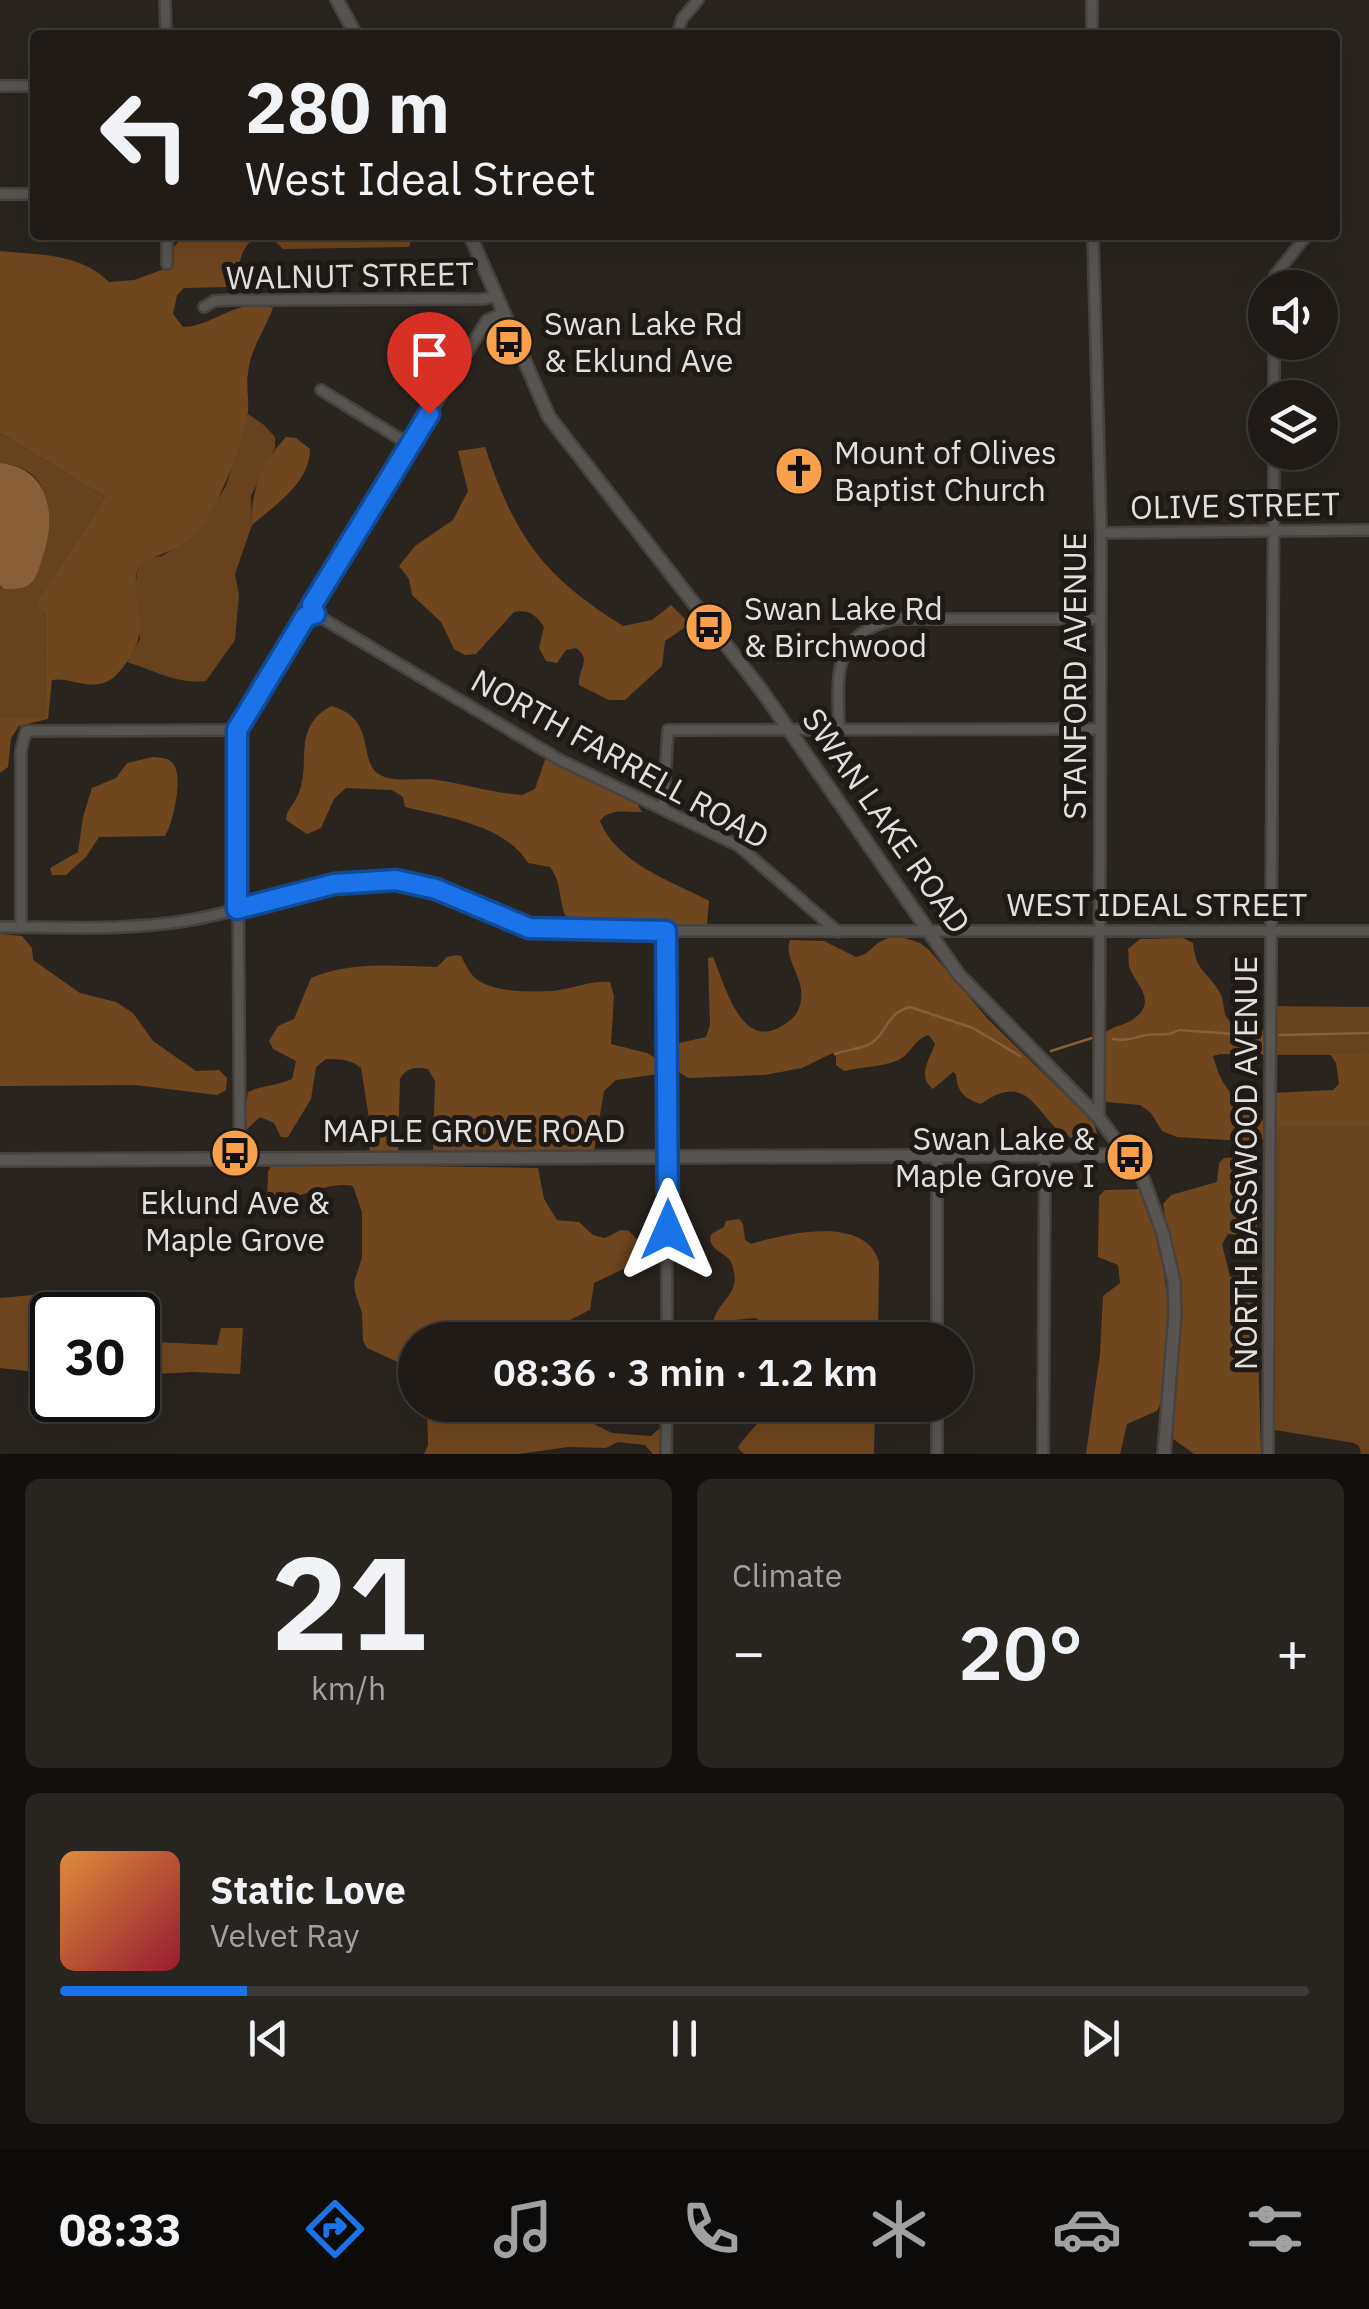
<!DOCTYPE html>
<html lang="en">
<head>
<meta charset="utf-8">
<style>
  body { margin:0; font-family:"IBM Plex Sans",sans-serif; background:#282420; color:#f1f3f6; height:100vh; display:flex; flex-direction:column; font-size:38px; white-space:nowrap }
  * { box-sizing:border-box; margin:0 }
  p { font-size:32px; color:#a2a1a1 }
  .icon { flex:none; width:55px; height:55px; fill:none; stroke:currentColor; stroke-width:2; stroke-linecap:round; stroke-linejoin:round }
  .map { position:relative; height:1454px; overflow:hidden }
  .drawer { display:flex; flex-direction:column; gap:25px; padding:25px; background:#120f0d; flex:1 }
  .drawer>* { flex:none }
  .guide { position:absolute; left:30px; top:30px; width:1310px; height:210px; border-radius:10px; box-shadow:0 10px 40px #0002,0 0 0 2px #3d3936; background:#201b17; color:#f1f3f6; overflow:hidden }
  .tools { position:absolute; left:1248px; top:270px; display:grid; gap:20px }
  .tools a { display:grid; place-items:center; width:90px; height:90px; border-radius:50%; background:#201b17; box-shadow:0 10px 40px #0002,0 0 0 2px #3d3936; font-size:50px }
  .speed { position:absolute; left:30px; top:1292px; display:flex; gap:20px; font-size:50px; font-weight:700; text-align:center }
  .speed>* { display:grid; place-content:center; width:130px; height:130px; border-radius:50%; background:#201b17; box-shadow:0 10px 40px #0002,0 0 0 2px #3d3936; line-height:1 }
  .speed .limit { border:5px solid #111; border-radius:15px; background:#fff; color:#111 }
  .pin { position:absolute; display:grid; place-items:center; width:85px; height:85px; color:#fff; margin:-102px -42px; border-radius:50% 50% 50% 0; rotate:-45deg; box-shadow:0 0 10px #0007 }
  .pin .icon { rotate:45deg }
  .me { position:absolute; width:110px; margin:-55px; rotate:0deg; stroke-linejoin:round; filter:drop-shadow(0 0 8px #0008) }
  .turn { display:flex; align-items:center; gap:35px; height:210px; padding:0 50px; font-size:45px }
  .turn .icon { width:130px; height:130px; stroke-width:2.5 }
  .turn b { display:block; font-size:70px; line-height:85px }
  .big { font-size:75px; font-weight:600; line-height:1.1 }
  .drawer .card { flex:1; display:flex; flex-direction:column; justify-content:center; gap:15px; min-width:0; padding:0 35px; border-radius:15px; background:#282420 }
  .drawer .dial { align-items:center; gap:0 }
  .dial b { font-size:130px; line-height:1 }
  .song { display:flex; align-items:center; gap:30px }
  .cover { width:120px; height:120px; border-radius:15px; background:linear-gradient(135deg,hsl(30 70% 55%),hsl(350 70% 35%)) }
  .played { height:10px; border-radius:5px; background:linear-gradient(90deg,#1a73e8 15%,#3d3936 15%) }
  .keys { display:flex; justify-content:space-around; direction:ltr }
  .heat { display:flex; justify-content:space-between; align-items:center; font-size:55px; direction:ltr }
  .drawer .tiles { flex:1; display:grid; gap:25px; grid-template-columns:1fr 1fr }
  .card:last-child { grid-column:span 2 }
  .trip { position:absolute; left:398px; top:1322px; width:575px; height:100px; border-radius:50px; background:#201b17; box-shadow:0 10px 40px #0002,0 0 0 2px #3d3936; font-weight:600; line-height:100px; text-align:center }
  .tab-bar { display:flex; height:160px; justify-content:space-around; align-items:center; background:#0d0b09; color:#a2a1a1 }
  .tab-bar .icon { width:70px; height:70px }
  .tab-bar .current { color:#1a73e8 }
  .tab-bar b { font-size:45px; color:#f1f3f6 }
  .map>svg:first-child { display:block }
</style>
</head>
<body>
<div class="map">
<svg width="1369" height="1454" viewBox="0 0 1369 1454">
  <rect width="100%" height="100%" fill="#2a241f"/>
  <g fill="#68411d">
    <path d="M248,414L264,425L275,437V448L251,496L252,525L235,574L239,595L235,640L206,681C178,685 153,670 127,662L140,639L134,595L138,567L149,558L162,556L193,536L226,486Z"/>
    <path d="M0,433L105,497L38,604L46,613L45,718H0V585L4,589L26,586C39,542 73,471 0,463Z"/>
    <polygon points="1272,1006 1369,1007 1369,1055 1271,1055"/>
    <polygon points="1271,1126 1369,1126 1369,1454 1361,1454 1359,1446 1354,1443 1269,1429"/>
  </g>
  <g fill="#70461e">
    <path d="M184,235H406L411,240L409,247L283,249L274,240L256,236C234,254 244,269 229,287L184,288L177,295L173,314L183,327C215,326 237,296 273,308C265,330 250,349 248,373C246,385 249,399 248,412C244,444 215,517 191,538C175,552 154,554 138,567C128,608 156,624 124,666C117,675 111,682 99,684C83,687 67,677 52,680L48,719L19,726L11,738L8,767L0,773V718H45L46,613L37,604L105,497L0,433V251C40,255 80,253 109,282L134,280L167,268L174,247Z"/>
    <path d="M286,437L296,438L310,449C310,483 275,505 252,525C250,492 262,462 286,437Z"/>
    <path d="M485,447C515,537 542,575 623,626L652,620L671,605L690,624L665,641L662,666L625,700H609L579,685C577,670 593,660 576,648L566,650L557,663L546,661L539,648L544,627C537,615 528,609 514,612L476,654L465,655L454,649L441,622L412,595L409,579L399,566L415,546L453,520L468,491L458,451Z"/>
    <path d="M331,706C379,718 356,765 382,776C397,783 420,777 437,780C465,784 493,793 522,795L535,789L546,757L637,804L642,812C626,813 611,807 600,821C617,864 672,881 709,901L707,924H570C557,907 564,885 550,867L528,863C505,825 446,817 405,807L403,797L392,790L346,788L334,799L321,828L307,834L286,820C287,809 291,808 296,799C314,766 289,729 331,706Z"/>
    <path d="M153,757C161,758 169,757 174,765C183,779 173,823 165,836L99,837L86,857L66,875H52L50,868L78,852L83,817L92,788L116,778L127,763Z"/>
    <polygon points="0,934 22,936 32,948 33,960 80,993 116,1002 133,1013 153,1041 196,1071 219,1070 227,1078 226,1090 217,1095 135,1085 0,1086"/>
    <path d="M898,936L920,943L930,951L988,1019L1093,1122L1097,1133L1094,1139C1037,1151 1043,1059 981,1104C964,1099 957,1091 956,1074L953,1072L933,1089C917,1077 929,1060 935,1044L929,1035C913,1039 911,1056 896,1061C880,1067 861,1067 844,1071L836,1065V1055L833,1053L802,1068L765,1075L688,1078L677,1071L675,1044L706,1037L710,1025L708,958L713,957C724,982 740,1048 778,1028C791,1021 799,1015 801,1000C805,978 783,959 790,940L824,941L856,957C875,953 871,940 898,936Z"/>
    <path d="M1183,938L1193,943C1196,973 1208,971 1220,993C1226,1003 1221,1016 1232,1023C1242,1030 1253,1025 1263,1030L1265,1055L1220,1054L1213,1056C1217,1070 1221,1082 1231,1093C1245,1106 1267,1114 1267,1135L1259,1142L1177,1137L1162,1131L1151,1113L1140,1105L1106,1102V1032C1115,1025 1127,1025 1136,1017C1158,999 1133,982 1129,966C1128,960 1129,955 1128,949L1140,939Z"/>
    <path d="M456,955L461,956C465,963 468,971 474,977C490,993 532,992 553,991C573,989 590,980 610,982L614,996L611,1044L647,1053L659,1060V1074L616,1080L604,1091L594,1151H433L435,1081L428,1069C415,1067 407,1067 400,1079L398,1151L369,1153L371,1130L361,1068C350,1059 340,1059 326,1059L316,1067L311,1099L288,1137H281L274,1123L260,1117L246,1130H242L248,1092C263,1085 277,1086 292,1079L296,1061L273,1049L269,1041L278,1026L294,1019L311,978C351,961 395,966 437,967L447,957Z"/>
    <polygon points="1330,1054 1369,1055 1369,1126 1271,1126 1271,1093 1333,1090 1339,1084 1336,1063"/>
    <polygon points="1240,1157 1256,1170 1257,1234 1252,1243 1242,1235 1228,1234 1222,1244 1230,1277 1251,1273 1256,1278 1261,1454 1194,1454 1172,1438 1171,1432 1181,1304 1163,1204 1171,1195 1217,1182 1219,1163 1224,1158"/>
    <path d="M272,1164L538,1168L544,1199L557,1220L579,1222L593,1235L605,1238L621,1230L629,1231L640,1242V1261L594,1283L590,1310L568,1321V1340H415V1370L367,1348L363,1341L362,1313L355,1292L354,1282L362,1258V1212L353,1186C325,1180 296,1202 267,1202L268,1172Z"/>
    <path d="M1141,1189C1164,1254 1174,1305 1165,1374C1163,1387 1163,1401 1157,1411L1127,1424L1120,1454H1086L1100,1354L1103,1296L1120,1283L1118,1265L1098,1257L1099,1196L1105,1190Z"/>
    <path d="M739,1219L743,1224L745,1240L751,1244C784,1234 866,1214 879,1262L878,1340H776V1328L755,1318L713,1322C720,1296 745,1294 730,1260C721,1251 707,1248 711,1234L724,1227L726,1221Z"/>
    <polygon points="54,1293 105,1296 95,1315 52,1315 52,1371 44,1373 0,1368 0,1298"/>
    <polygon points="221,1328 243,1328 240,1374 192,1372 138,1375 138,1336 153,1342 217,1345"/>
    <polygon points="427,1405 568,1405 566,1410 612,1433 651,1436 660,1428 660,1454 653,1454 645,1445 618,1442 606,1448 568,1447 519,1454 424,1454 428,1445"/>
    <path d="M790,1405H875L874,1454H744L738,1448C739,1443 762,1419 768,1412L790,1415L797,1411V1408Z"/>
  </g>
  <path fill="#8a5e37" d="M0,463C51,468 57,518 42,559C39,568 36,581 27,586C21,589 11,589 4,589L0,585Z"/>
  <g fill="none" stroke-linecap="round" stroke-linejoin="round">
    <g stroke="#8a5e37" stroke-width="2.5">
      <polyline points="1280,1035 1369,1033"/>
      <path d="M1113,1039C1127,1041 1133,1038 1146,1035C1160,1033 1167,1037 1179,1030L1261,1036"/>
      <polyline points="1051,1051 1092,1038"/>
      <path d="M835,1054C846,1050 858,1049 868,1045C888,1035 884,1014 910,1007L973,1028L1020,1056"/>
    </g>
    <g stroke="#48423d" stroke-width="14">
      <g id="minor">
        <polyline points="165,0 166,35"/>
        <polyline points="677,35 682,19 698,0"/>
        <polyline points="1092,35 1092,0"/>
        <polyline points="0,86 35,86"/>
        <polyline points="0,194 35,194"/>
        <polyline points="1093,235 1101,533 1099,1118"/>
        <polyline points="167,264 167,235"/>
        <polyline points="1275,288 1275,275 1307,235"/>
        <polyline points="204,307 214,301 229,300 483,299 497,296"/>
        <polyline points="321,390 410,445"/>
        <polyline points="1274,398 1274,342"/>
        <polyline points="1101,533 1369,530"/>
        <circle cx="309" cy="611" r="6"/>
        <polyline points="313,605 487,320 504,313"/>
        <polyline points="315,614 560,760 739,846 838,932"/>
        <path d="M839,730C838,675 830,635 895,619H1098"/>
        <polyline points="663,808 668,730 1099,729"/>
        <path d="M0,927C63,927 128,931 190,920C257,909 321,878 391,880C449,881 498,926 557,931H1369"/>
        <polyline points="21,927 21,750 26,731 237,730"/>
        <polyline points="666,931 667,1340"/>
        <polyline points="937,1157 937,1340"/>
        <polyline points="240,1160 237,730 306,616"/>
        <polyline points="937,1405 937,1454"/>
        <polyline points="666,1454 667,1405"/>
        <polyline points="1043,1454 1045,1156"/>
        <polyline points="1268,1454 1274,452"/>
      </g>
    </g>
    <g stroke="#48423d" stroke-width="16">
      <g id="tertiary">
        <polyline points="337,0 356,35"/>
        <polyline points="470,235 549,417 762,691 959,975 1099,1118 1142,1176 1163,1234 1174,1282 1175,1314 1164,1454"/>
        <polyline points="0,1160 1129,1155"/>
      </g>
    </g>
    <use href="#minor" stroke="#575451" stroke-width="9"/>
    <use href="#tertiary" stroke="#575451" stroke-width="11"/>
  </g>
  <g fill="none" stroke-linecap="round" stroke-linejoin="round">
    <g stroke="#114b97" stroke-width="25">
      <polyline id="route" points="429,414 312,605 315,614 306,616 237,730 237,909 334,884 396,880 436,889 529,928 666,931 668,1230"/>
    </g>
    <use href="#route" stroke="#1a73e8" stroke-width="18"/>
  </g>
  <defs>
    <g id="bus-disc" transform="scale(2.5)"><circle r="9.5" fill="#f9a04c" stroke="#201a16"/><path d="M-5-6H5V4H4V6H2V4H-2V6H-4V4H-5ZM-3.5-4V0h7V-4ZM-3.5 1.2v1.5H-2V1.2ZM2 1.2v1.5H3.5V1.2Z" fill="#111"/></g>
    <g id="church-disc" transform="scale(2.5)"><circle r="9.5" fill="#f9a04c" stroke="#201a16"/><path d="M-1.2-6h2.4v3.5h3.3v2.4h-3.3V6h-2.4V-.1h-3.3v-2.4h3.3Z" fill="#111"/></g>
  </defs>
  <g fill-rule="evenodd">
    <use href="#bus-disc" x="509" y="342"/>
    <use href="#church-disc" x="799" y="471"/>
    <use href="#bus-disc" x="709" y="627"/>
    <use href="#bus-disc" x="235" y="1153"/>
    <use href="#bus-disc" x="1130" y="1157"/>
  </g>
  <g text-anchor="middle" stroke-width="10" stroke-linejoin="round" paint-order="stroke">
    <g font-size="32" fill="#e3dfdc" stroke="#201a16">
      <text transform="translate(350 276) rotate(-1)" y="11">WALNUT STREET</text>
      <text transform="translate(1235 506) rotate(-1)" y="11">OLIVE STREET</text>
      <text transform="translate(1075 676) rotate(-90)" y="11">STANFORD AVENUE</text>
      <text transform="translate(620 759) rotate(29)" y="11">NORTH FARRELL ROAD</text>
      <text transform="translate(886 821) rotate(55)" y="11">SWAN LAKE ROAD</text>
      <text x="1157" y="916">WEST IDEAL STREET</text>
      <text x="474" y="1142">MAPLE GROVE ROAD</text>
      <text transform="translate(1246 1163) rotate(-90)" y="11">NORTH BASSWOOD AVENUE</text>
    </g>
    <g font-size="32" fill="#e3dfdc" stroke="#201a16" text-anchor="start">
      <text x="544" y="335">Swan Lake Rd<tspan x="544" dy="37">&amp; Eklund Ave</tspan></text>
      <text x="834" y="464">Mount of Olives<tspan x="834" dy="37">Baptist Church</tspan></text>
      <text x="744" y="620">Swan Lake Rd<tspan x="744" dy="37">&amp; Birchwood</tspan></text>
      <text x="1095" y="1150" text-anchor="end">Swan Lake &amp;<tspan x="1095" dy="37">Maple Grove I</tspan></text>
      <text x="235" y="1214" text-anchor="middle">Eklund Ave &amp;<tspan x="235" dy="37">Maple Grove</tspan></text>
    </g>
  </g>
</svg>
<div class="tools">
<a><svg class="icon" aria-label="sound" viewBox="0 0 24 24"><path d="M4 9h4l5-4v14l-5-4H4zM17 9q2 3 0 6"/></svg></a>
<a><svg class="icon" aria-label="layers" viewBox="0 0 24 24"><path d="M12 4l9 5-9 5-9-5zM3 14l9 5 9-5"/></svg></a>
</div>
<div class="speed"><div class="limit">30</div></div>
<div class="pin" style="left:429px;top:414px;background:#d93025"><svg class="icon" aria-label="arrive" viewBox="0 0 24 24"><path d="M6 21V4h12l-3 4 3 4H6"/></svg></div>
<svg class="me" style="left:668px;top:1230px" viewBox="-20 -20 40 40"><path d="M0-17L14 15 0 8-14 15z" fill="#1a73e8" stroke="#fff" stroke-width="4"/></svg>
<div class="trip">08:36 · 3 min · 1.2 km</div>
<div class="guide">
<div class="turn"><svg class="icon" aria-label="left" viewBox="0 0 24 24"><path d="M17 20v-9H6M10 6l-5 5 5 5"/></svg><div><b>280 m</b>West Ideal Street</div></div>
</div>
</div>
<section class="drawer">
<div class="tiles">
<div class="card dial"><b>21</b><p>km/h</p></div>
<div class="card"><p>Climate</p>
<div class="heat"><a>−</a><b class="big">20°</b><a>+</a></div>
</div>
<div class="card">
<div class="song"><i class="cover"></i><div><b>Static Love</b><p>Velvet Ray</p></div></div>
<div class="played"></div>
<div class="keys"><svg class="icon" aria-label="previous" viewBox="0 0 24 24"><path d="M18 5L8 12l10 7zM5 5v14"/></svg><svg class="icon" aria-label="pause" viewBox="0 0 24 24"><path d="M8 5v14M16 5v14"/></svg><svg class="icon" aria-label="next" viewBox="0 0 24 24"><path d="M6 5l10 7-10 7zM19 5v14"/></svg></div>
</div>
</div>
</section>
<nav class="tab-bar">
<b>08:33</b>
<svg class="icon current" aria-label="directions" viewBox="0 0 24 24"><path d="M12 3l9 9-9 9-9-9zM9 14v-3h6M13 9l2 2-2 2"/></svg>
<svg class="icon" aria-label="music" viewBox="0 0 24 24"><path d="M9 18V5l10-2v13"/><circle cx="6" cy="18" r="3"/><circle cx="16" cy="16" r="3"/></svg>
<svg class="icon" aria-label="phone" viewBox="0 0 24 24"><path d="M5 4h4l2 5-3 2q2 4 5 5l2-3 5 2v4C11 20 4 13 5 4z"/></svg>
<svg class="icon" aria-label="climate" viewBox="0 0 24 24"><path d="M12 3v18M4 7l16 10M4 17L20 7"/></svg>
<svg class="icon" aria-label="car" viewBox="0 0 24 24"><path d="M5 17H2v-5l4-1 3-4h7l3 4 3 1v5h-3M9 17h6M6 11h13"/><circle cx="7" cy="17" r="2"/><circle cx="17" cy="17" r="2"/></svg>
<svg class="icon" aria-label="filters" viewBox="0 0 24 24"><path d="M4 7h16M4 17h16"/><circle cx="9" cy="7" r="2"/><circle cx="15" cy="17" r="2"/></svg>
</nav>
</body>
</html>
